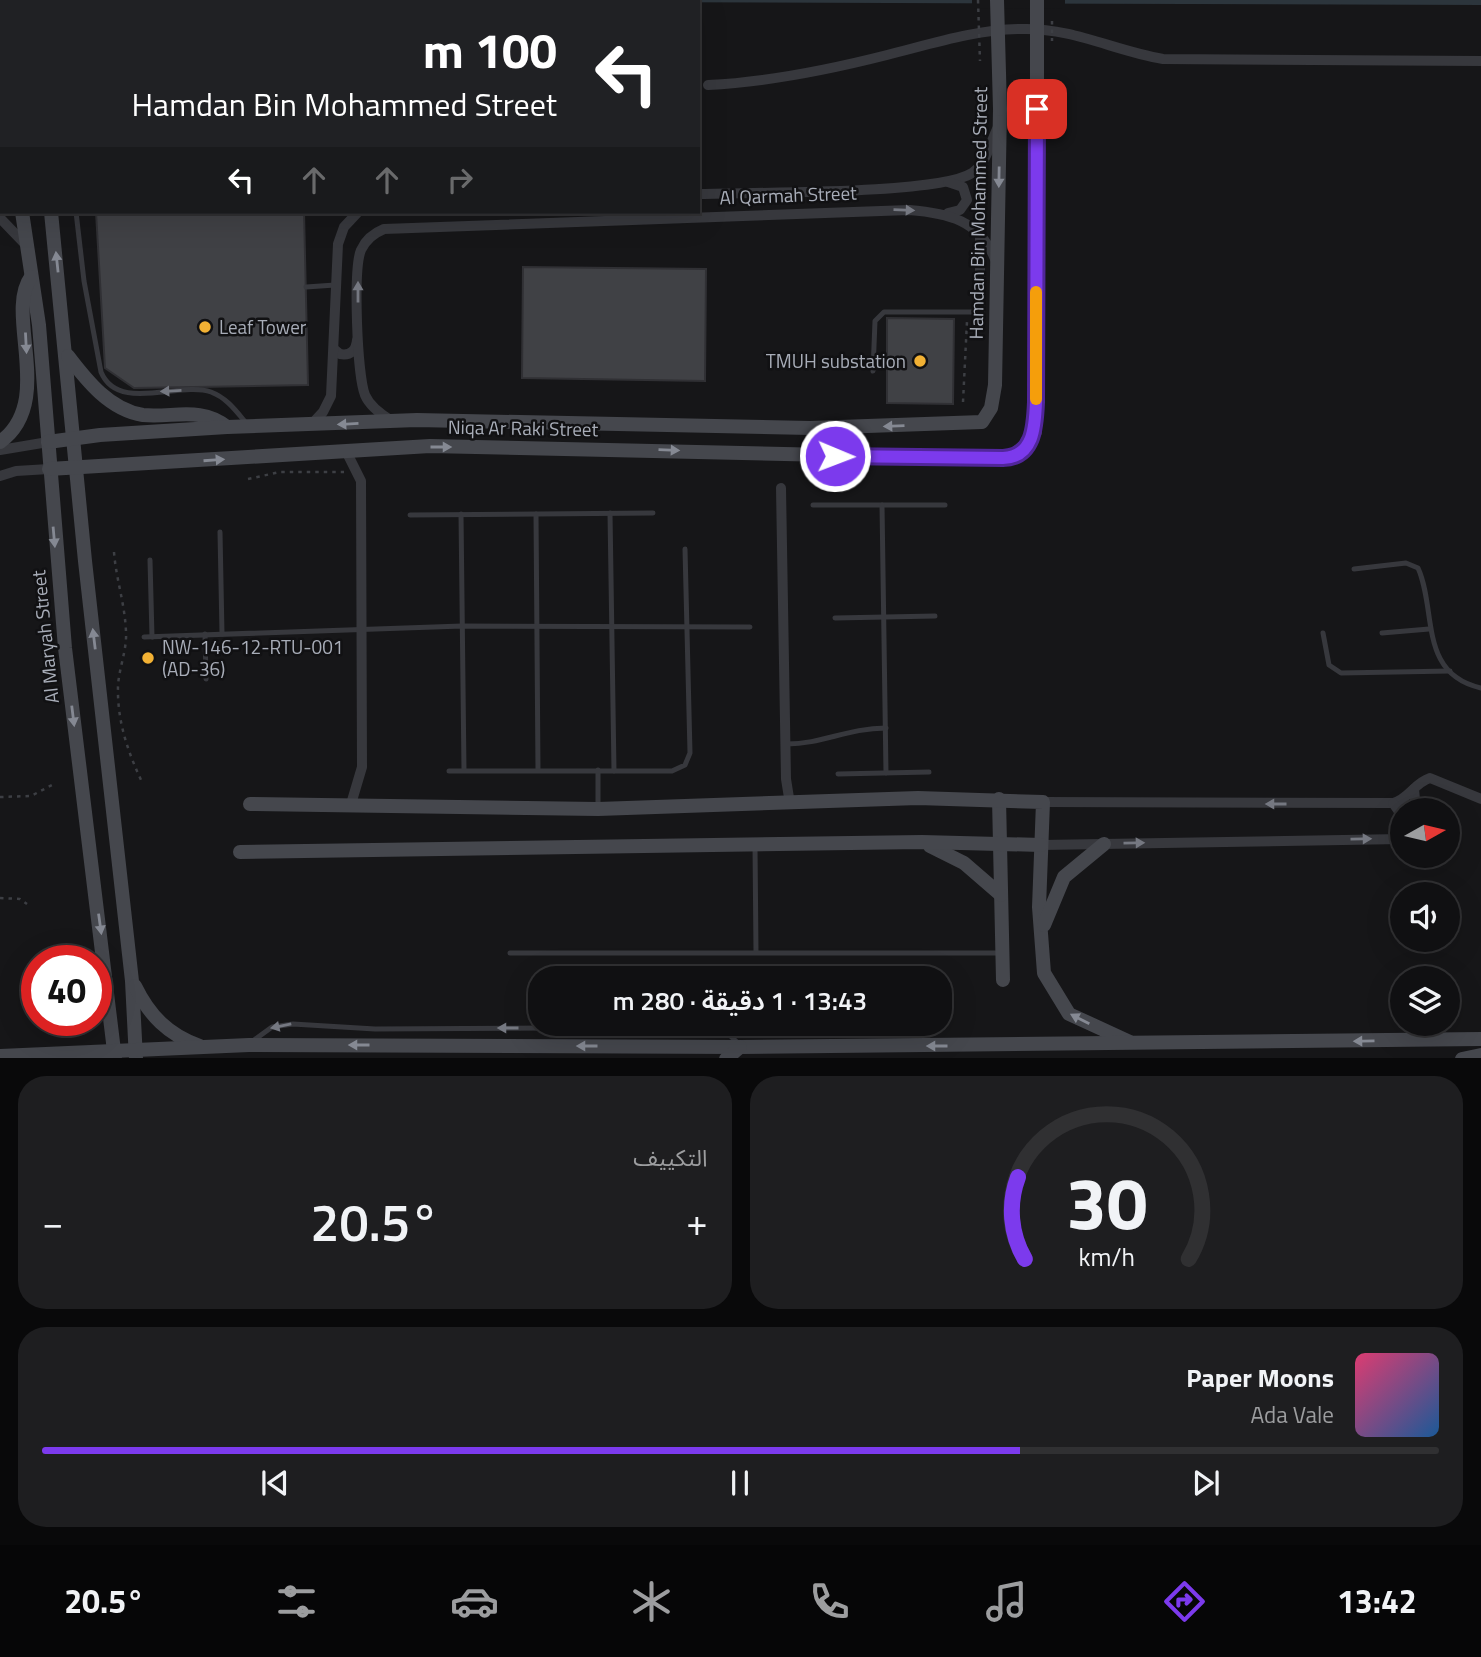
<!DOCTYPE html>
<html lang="ar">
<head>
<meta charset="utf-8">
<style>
  body { margin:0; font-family:"Titillium Web","Noto Sans Arabic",sans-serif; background:#1e1e20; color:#f1f3f6; direction:rtl; height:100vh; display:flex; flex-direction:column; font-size:26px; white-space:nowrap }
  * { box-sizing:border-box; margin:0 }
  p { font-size:23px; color:#9c9d9f }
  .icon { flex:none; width:38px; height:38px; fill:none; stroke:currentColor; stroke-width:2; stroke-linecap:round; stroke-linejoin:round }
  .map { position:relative; height:1058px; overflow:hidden; direction:ltr }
  .side { display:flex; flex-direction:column; gap:18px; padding:18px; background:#09090a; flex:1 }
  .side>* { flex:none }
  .top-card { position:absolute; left:0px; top:0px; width:700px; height:214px; box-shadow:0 7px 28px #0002,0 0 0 2px #303032; direction:rtl; background:#202124; color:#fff; overflow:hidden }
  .needle { width:46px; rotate:82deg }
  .tools { position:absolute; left:1390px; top:798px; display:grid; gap:14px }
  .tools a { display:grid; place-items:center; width:70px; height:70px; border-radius:50%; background:#101012; box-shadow:0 7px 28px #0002,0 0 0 2px #303032; font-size:35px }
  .speed { position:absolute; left:21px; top:945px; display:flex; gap:14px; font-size:35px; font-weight:700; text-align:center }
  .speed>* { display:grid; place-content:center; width:91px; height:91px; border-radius:50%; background:#101012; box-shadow:0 7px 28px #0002,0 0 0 2px #303032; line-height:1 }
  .speed .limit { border:10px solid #d22; background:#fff; color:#111 }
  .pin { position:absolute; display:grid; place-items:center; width:60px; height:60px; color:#fff; margin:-30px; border-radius:14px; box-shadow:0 4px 10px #0006 }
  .me { position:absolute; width:77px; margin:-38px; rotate:91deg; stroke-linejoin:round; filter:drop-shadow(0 0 5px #0008) }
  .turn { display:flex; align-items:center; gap:24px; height:147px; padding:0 28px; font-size:32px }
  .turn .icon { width:91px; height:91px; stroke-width:2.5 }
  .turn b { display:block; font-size:49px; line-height:60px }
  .lanes { display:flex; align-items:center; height:66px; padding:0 28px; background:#0003; justify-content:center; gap:35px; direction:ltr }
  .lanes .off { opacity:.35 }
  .big { font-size:52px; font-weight:600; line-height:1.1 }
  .side .widget { flex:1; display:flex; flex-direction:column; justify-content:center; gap:10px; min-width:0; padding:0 24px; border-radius:28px; background:#1e1e20 }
  .side .dial { align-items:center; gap:0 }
  .dial svg { height:182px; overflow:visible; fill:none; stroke:#303032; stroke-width:7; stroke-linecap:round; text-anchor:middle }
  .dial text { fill:#f1f3f6; stroke:none }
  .song { display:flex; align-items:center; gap:21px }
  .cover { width:84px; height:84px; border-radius:10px; background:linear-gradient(135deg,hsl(340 70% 55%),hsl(210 70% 35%)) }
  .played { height:7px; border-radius:4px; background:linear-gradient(90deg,#7c3aed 70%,#303032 70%) }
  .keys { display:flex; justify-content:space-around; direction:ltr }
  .heat { display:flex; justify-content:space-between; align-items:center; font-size:38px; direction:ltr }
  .side .tiles { flex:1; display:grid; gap:18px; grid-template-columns:1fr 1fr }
  .widget:last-child { grid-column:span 2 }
  .trip { position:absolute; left:528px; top:966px; width:424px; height:70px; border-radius:28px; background:#101012; box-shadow:0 7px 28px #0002,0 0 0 2px #303032; font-weight:600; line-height:70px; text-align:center; direction:rtl }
  .tab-bar { display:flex; height:112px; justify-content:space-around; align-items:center; background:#060607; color:#9c9d9f }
  .tab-bar .icon { width:49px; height:49px }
  .tab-bar .current { color:#7c3aed }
  .tab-bar b { font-size:32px; color:#f1f3f6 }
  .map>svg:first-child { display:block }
</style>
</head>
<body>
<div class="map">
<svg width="1481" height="1059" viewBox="0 0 1481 1059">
  <rect width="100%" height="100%" fill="#161618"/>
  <polygon fill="#2c353c" points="0,0 1481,0 1481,5"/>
  <polygon fill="#161618" points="972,0 1065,0 1065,9 972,8"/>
  <g fill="#404145" stroke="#303034" stroke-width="2">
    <polygon points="96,212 304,212 308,385 134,388 105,368"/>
    <polygon points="523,267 706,269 705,381 522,378"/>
    <polygon points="887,318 954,319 953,404 887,403"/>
  </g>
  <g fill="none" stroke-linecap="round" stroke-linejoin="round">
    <g stroke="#3d3f44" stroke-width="2.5" stroke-dasharray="3.5 5" stroke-linecap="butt">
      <polyline points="1,0 2,67"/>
      <polyline points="62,2 62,0"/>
      <polyline points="963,402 967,321"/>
      <polyline points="248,479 280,472 344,472"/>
      <path d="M114,552C116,579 125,604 126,632C127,650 119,668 118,686C117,721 128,753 143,784"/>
      <polyline points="0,797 31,796 52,785"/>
      <polyline points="0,898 20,899 27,904"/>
    </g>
    <g stroke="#37383d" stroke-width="5">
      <path d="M76,212L84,281L101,372C118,413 179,381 211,392C227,398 236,411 247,424"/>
      <polyline points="306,287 335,285"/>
      <polyline points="873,371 875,321 884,312 980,312"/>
      <polyline points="813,505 945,505"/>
      <polyline points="882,505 886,773"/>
      <polyline points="610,513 614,771"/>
      <polyline points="461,514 464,770"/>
      <polyline points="536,514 538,770"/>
      <polyline points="410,515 653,513"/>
      <polyline points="220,532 222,634"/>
      <polyline points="150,560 152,637"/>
      <path d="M1354,569L1406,563L1418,568C1437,610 1418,674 1481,688"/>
      <polyline points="835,618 935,616"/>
      <polyline points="1323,633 1329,665 1341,673 1450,671"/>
      <polyline points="1382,633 1429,629"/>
      <polyline points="205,634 206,679"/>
      <polyline points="144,637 462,626 750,627"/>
      <path d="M787,744C822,744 848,728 886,728"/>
      <polyline points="598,770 598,806"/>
      <polyline points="449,771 672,771 685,765 690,753 685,549"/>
      <polyline points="838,774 929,772"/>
      <polyline points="755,846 756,952"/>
      <polyline points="510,953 1002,953"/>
      <polyline points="250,1043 272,1027 293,1024 375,1029 709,1027 725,1031 739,1044"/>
    </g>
    <g stroke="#37383d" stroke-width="10">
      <path d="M708,85C769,82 828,70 887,55C931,44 977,29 1023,29C1073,28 1115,51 1163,59L1481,61"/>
      <polyline points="0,193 2,191"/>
      <path d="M698,194C749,192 938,195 972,173C988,162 990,142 998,127"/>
      <polyline points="948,213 960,210 967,200 963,187 948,182"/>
      <polyline points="0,218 26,245"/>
      <polyline points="980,234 980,312"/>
      <path d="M334,349L340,354C351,356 356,350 357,340"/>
      <path d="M392,421C382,415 370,407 365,395C357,375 353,269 361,250C366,239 374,233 384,229L909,210C948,213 979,220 995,259"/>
      <polyline points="311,425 323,412 331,396 338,244 344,227 358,212"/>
      <polyline points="0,450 48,442"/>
      <polyline points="346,451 361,481 362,767 351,804"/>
      <polyline points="0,476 16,471 49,469"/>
      <polyline points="781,488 786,779 790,804"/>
      <polyline points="1414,789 1416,810"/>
      <path d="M1043,802L1393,803C1409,799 1414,783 1430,778L1481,799"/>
      <polyline points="1393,803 1402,816"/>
      <polyline points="1392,839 1402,825"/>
      <polyline points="1041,845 1402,839"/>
    </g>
    <g stroke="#45474d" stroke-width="14">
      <polyline points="17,0 17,2"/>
      <polyline points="46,0 46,2"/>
      <polyline points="22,212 39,325 65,648 115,1059"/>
      <polyline points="51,212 85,561 132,981 136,1059"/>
      <path d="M68,356C87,381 110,410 143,415C173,418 201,406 227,427"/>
      <path d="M0,442C56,402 4,314 31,277"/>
      <polyline points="48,442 100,435 227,427 417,420 810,428 982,422 991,408 995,385 1000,109"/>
      <path d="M49,469L430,446L961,458C997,458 1015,466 1035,432L1037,109"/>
      <polyline points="999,799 1003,980"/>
      <polyline points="250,804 598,809 918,798 1043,802 1039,907 1044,973 1069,1014 1130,1042"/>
      <polyline points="930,846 964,863 1001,895"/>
      <polyline points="240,852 922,842 1041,845"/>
      <polyline points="1044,925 1064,877 1104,844"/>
      <path d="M135,986C149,1015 168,1035 200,1046"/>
      <polyline points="0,1056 249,1045 740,1047 1481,1039"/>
      <polyline points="726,1059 740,1047"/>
      <polyline points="1462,1059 1481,1055"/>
    </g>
    <g stroke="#3d3f44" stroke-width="2.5" stroke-dasharray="3.5 5" stroke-linecap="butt">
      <polyline points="978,0 980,61"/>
      <polyline points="1052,21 1052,41"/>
    </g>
    <g stroke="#45474d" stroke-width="14">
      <polyline points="997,0 1000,109"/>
      <polyline points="1037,0 1037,109"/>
    </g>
  </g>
  <defs><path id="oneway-solid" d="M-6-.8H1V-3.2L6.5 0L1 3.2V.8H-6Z" transform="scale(1.75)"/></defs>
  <g fill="#858993">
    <use href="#oneway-solid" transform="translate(999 177) rotate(91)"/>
    <use href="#oneway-solid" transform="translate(57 262) rotate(-96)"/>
    <use href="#oneway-solid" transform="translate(26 343) rotate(87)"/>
    <use href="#oneway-solid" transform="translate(348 424) rotate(177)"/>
    <use href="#oneway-solid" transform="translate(894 426) rotate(178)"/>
    <use href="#oneway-solid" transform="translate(441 447)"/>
    <use href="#oneway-solid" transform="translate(669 450) rotate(2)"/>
    <use href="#oneway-solid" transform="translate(214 460) rotate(-4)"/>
    <use href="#oneway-solid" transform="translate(54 537) rotate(85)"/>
    <use href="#oneway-solid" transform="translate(94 639) rotate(-97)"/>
    <use href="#oneway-solid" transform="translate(73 716) rotate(83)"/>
    <use href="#oneway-solid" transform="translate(100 924) rotate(82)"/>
    <use href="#oneway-solid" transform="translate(1080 1019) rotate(-153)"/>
    <use href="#oneway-solid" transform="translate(1364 1041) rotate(179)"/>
    <use href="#oneway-solid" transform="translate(359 1045) rotate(-180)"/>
    <use href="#oneway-solid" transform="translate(587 1046) rotate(-180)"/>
    <use href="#oneway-solid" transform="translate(937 1046) rotate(180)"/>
  </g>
  <g fill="#757881">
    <use href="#oneway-solid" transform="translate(904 210) rotate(2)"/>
    <use href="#oneway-solid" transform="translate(358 292) rotate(-90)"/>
    <use href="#oneway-solid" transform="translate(171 391) rotate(177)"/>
    <use href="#oneway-solid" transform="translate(1276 804) rotate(180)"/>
    <use href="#oneway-solid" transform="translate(1361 839) rotate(-1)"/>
    <use href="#oneway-solid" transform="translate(1134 843) rotate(-1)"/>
    <use href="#oneway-solid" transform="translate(281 1026) rotate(168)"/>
    <use href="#oneway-solid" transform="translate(508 1028) rotate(180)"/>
  </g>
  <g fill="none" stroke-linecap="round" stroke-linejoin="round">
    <g stroke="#51269a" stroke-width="18">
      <path id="route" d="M835,456L1003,458C1034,457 1035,426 1036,402L1037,109"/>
    </g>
    <use href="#route" stroke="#7c3aed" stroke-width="12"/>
    <polyline stroke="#f59e0b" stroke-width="12" points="1036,292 1036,399"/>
  </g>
  <g fill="#f2b134" stroke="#111113" stroke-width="2.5">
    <circle cx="205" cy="327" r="7"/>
    <circle cx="920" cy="361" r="7"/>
    <circle cx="148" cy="658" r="7"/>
  </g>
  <g text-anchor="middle" stroke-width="5" stroke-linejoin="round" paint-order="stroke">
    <g font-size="19" fill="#a8adb8" stroke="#111113">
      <text transform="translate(788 195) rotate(-2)" y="7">Al Qarmah Street</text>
      <text transform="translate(978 213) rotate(-89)" y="7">Hamdan Bin Mohammed Street</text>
      <text transform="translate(523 428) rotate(1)" y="7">Niqa Ar Raki Street</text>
      <text transform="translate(45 637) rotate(-96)" y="7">Al Maryah Street</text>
    </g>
    <g font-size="19" fill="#a8adb8" stroke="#111113" text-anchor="start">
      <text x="219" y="334">Leaf Tower</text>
      <text x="906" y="368" text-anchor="end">TMUH substation</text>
      <text x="162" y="654">NW-146-12-RTU-001<tspan x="162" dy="22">(AD-36)</tspan></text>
    </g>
  </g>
</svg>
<div class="tools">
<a><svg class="needle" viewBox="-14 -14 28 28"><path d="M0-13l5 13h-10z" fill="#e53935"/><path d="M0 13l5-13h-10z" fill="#9c9d9f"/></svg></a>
<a><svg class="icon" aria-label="sound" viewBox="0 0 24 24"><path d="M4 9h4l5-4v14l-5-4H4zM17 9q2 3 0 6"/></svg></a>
<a><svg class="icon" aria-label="layers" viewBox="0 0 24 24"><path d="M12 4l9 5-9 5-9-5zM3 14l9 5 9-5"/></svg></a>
</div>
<div class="speed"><div class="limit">40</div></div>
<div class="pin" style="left:1037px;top:109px;background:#d93025"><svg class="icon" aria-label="arrive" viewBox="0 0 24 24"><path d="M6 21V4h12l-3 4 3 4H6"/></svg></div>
<svg class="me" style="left:835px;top:456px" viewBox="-20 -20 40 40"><circle r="17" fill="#7c3aed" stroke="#fff" stroke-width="3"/><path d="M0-11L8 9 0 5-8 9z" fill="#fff"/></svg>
<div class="trip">13:43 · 1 دقيقة · 280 m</div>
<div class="top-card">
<div class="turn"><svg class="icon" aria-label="left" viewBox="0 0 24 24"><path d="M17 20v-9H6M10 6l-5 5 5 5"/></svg><div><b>100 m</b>Hamdan Bin Mohammed Street</div></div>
<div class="lanes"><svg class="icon" aria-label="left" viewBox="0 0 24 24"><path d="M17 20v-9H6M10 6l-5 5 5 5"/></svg><svg class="icon off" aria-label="ahead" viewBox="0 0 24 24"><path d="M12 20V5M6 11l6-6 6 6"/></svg><svg class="icon off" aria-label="ahead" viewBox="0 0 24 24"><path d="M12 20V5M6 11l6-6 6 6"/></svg><svg class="icon off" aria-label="right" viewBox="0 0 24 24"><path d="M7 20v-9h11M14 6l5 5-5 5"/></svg></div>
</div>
</div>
<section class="side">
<div class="tiles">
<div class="widget dial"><svg viewBox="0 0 100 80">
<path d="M14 69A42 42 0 1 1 86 69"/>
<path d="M14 69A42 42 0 0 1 11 33" stroke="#7c3aed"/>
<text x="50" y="56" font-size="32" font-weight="700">30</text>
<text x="50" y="72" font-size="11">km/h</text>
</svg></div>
<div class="widget"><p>التكييف</p>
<div class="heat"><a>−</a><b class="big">20.5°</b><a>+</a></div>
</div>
<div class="widget">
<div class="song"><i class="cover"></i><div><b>Paper Moons</b><p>Ada Vale</p></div></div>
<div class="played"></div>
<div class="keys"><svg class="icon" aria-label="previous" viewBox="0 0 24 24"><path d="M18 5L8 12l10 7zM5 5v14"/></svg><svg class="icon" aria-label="pause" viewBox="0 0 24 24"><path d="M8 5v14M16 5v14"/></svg><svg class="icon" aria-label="next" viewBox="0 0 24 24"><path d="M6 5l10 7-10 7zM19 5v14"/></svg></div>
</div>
</div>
</section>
<nav class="tab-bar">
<b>13:42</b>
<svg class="icon current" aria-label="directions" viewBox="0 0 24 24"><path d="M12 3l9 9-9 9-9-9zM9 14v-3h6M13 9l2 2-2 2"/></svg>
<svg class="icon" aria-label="music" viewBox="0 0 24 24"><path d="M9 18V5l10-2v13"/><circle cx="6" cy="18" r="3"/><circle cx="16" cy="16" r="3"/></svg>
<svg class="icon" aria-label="phone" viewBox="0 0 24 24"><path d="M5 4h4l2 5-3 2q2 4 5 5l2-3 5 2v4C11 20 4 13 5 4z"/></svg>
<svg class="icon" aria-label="climate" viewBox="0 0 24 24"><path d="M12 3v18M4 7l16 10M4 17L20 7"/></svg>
<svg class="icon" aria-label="car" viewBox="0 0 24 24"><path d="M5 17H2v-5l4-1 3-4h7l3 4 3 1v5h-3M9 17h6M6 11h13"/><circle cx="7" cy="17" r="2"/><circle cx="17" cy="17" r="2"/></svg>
<svg class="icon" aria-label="filters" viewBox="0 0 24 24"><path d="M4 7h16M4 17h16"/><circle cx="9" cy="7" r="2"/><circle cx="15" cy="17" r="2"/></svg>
<b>20.5°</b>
</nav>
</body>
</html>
